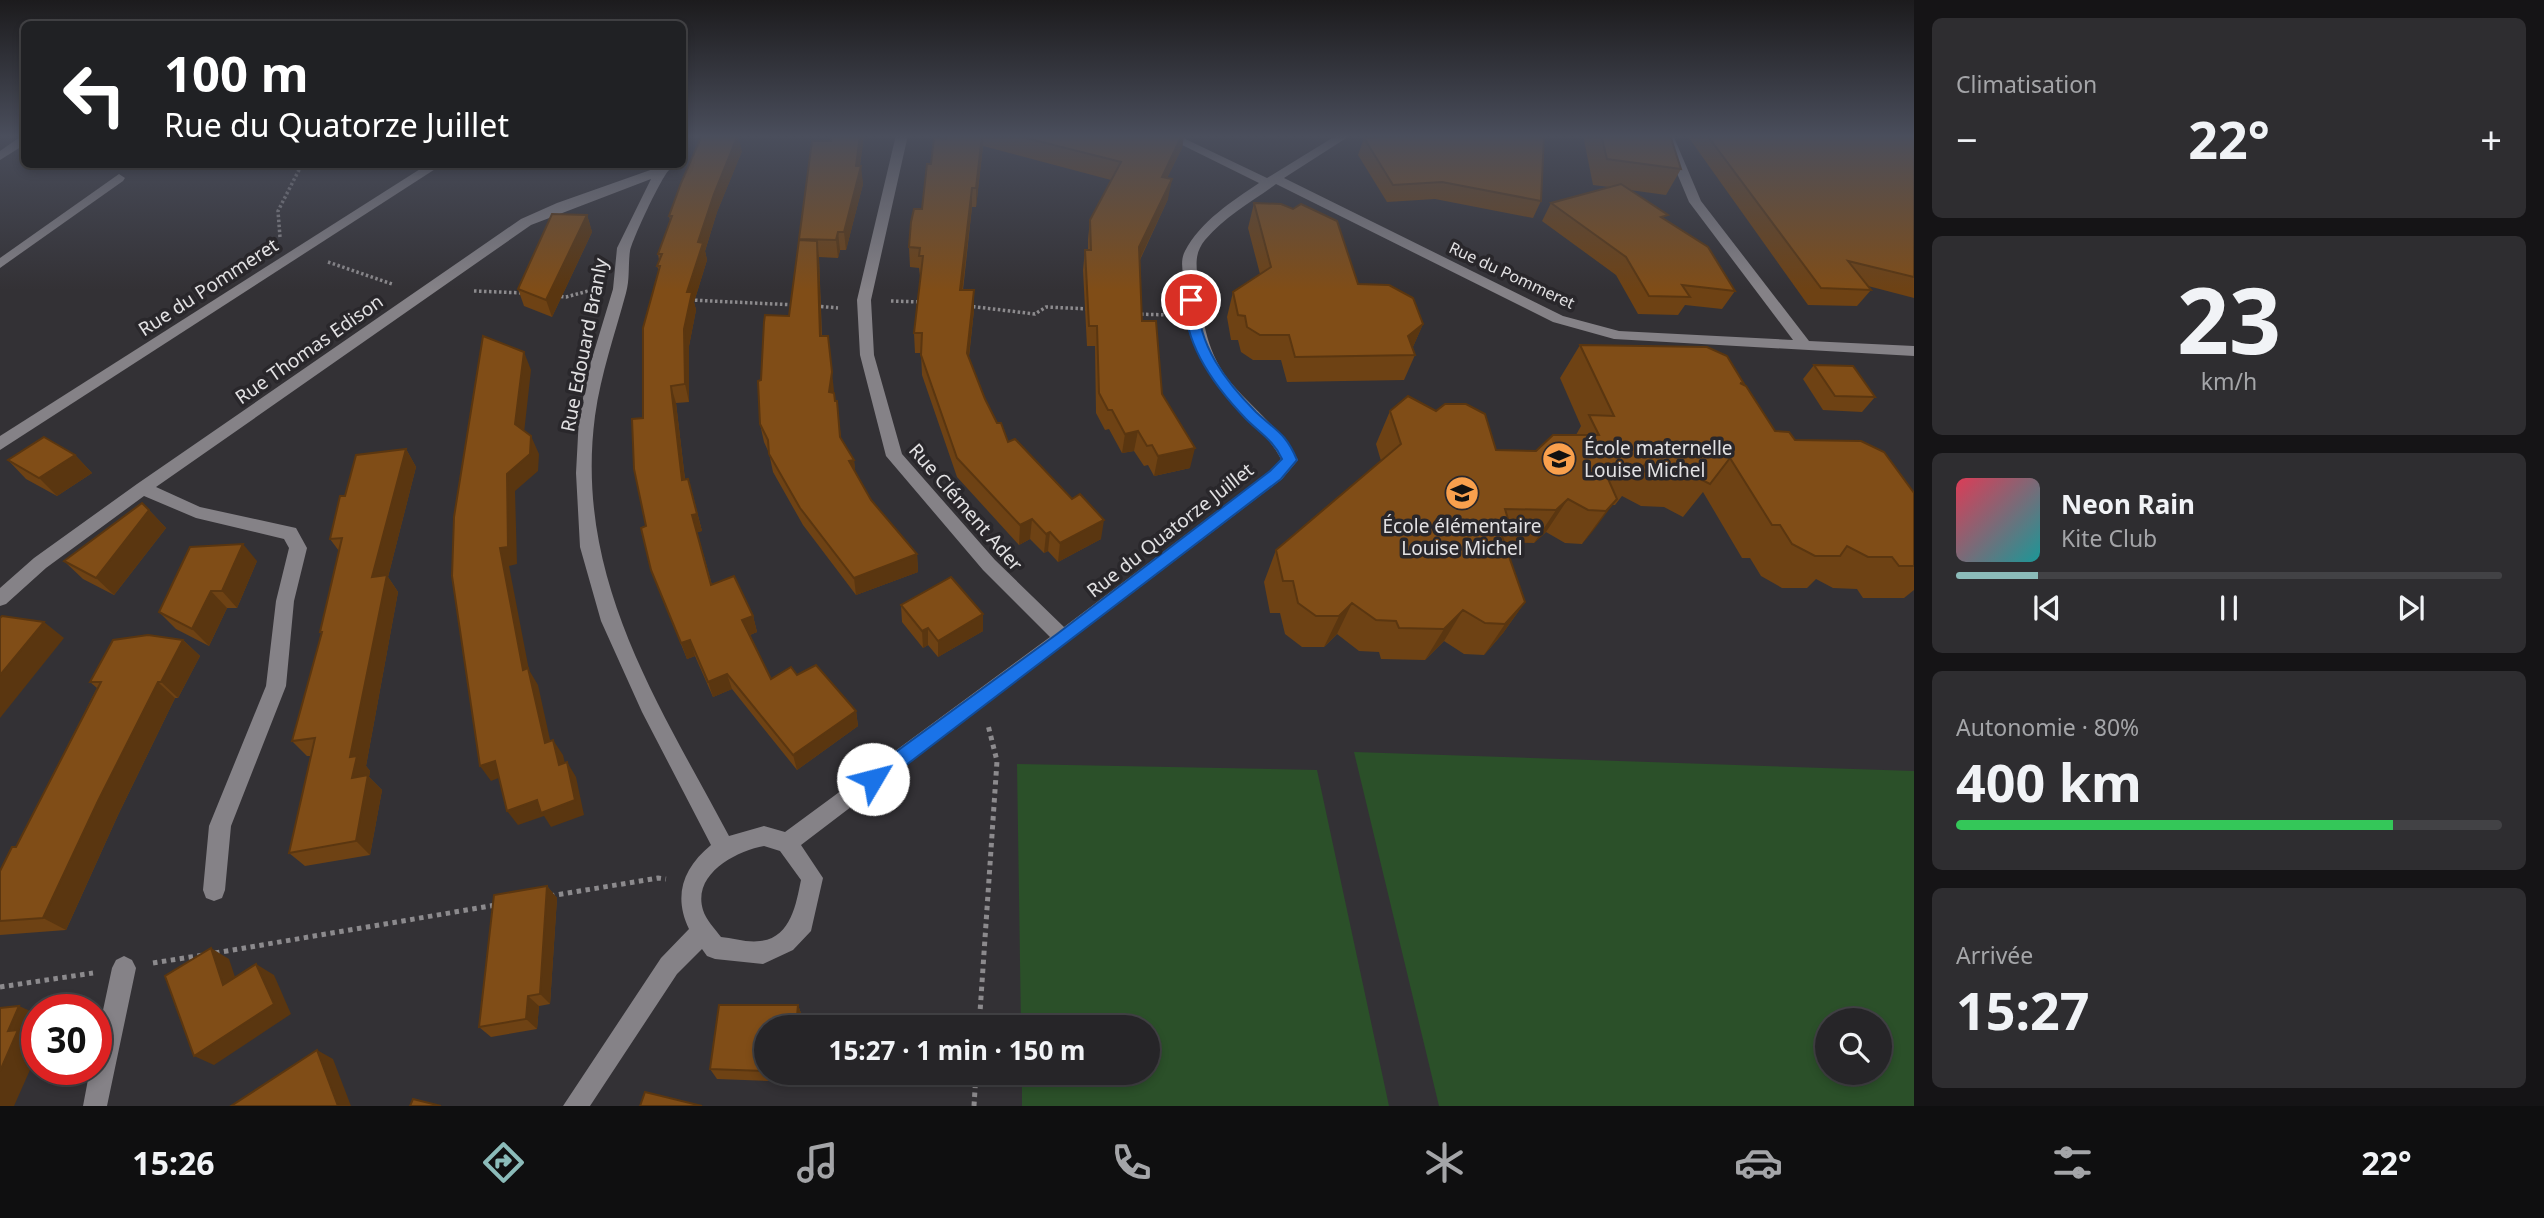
<!DOCTYPE html>
<html lang="fr">
<head>
<meta charset="utf-8">
<style>
  body { margin:0; font-family:"Noto Sans",sans-serif; background:#2e2d30; color:#f1f3f6; height:100vh; display:flex; flex-direction:column; font-size:26px; white-space:nowrap }
  * { box-sizing:border-box; margin:0 }
  p { font-size:23px; color:#a4a5a8 }
  .icon { flex:none; width:38px; height:38px; fill:none; stroke:currentColor; stroke-width:2; stroke-linecap:round; stroke-linejoin:round }
  .map { position:relative; flex:1; overflow:hidden }
  .details { display:flex; flex-direction:column; gap:18px; padding:18px; background:#151416; width:630px }
  .details>* { flex:none }
  .guide { position:absolute; left:21px; top:21px; width:665px; height:147px; border-radius:10px; box-shadow:0 4px 10px #0003,0 0 0 2px #424245; background:#202124; color:#fff; overflow:hidden }
  .fabs { position:absolute; left:1815px; top:1008px; display:grid; gap:14px }
  .fabs a { display:grid; place-items:center; width:77px; height:77px; border-radius:50%; background:#262528; box-shadow:0 4px 10px #0003,0 0 0 2px #424245; font-size:35px }
  .speed { position:absolute; left:21px; top:994px; display:flex; gap:14px; font-size:35px; font-weight:700; text-align:center }
  .speed>* { display:grid; place-content:center; width:91px; height:91px; border-radius:50%; background:#262528; box-shadow:0 4px 10px #0003,0 0 0 2px #424245; line-height:1 }
  .speed .limit { border:10px solid #d22; background:#fff; color:#111 }
  .pin { position:absolute; display:grid; place-items:center; width:60px; height:60px; color:#fff; margin:-30px; border:4px solid #fff; border-radius:50%; box-shadow:0 2px 7px #0007 }
  .me { position:absolute; width:77px; margin:-38px; rotate:53deg; stroke-linejoin:round; filter:drop-shadow(0 0 5px #0008) }
  .turn { display:flex; align-items:center; gap:24px; height:147px; padding:0 28px; font-size:32px }
  .turn .icon { width:91px; height:91px; stroke-width:2.5 }
  .turn b { display:block; font-size:49px; line-height:60px }
  .big { font-size:52px; font-weight:700; line-height:1.1 }
  .details .tile { flex:1; display:flex; flex-direction:column; justify-content:center; gap:10px; min-width:0; padding:0 24px; border-radius:10px; background:#2e2d30 }
  .details .dial { align-items:center; gap:0 }
  .dial b { font-size:91px; line-height:1 }
  .song { display:flex; align-items:center; gap:21px }
  .cover { width:84px; height:84px; border-radius:10px; background:linear-gradient(135deg,hsl(350 70% 55%),hsl(180 70% 35%)) }
  .played { height:7px; border-radius:4px; background:linear-gradient(90deg,#8bbbb9 15%,#424245 15%) }
  .keys { display:flex; justify-content:space-around; direction:ltr }
  .heat { display:flex; justify-content:space-between; align-items:center; font-size:38px; direction:ltr }
  .charge { height:10px; border-radius:5px; background:linear-gradient(90deg,#34c759 80%,#424245 0) }
  .trip { position:absolute; left:754px; top:1015px; width:406px; height:70px; border-radius:35px; background:#262528; box-shadow:0 4px 10px #0003,0 0 0 2px #424245; font-weight:700; line-height:70px; text-align:center }
  .menu { display:flex; height:112px; justify-content:space-around; align-items:center; background:#0f0f10; color:#a4a5a8 }
  .menu .icon { width:49px; height:49px }
  .menu .active { color:#8bbbb9 }
  .menu b { font-size:32px; color:#f1f3f6 }
  main { display:flex; flex:1; min-height:0 }
  .map>svg:first-child { display:block }
</style>
</head>
<body>
<main>
<div class="map">
<svg width="1914" height="1106" viewBox="0 0 1914 1106">
  <rect width="100%" height="100%" fill="#333135"/>
  <g fill="#2b5029" fill-rule="evenodd">
    <path d="M1354,752L1914,771V1106H1439ZM1827,1020H1880V1073H1827Z"/>
    <polygon points="1017,764 1317,770 1389,1106 1022,1106 1022,1073 1148,1073 1148,1027 1021,1027"/>
  </g>
  <g fill="none" stroke-linecap="round" stroke-linejoin="round">
    <g stroke="#8c8a8d" stroke-width="3.5" stroke-dasharray="2.5 2.5" stroke-linecap="butt">
      <polyline points="280,237 278,211 302,164"/>
      <polyline points="328,262 392,284"/>
      <polyline points="474,291 524,293"/>
      <polyline points="556,296 566,297 592,290"/>
      <polyline points="690,300 796,305"/>
      <polyline points="891,301 921,302"/>
      <polyline points="816,306 838,308"/>
      <polyline points="968,306 1035,314 1046,307 1090,309"/>
      <polyline points="1136,314 1169,315"/>
    </g>
    <g stroke="#8c8a8d" stroke-width="5" stroke-dasharray="4.5 4.5" stroke-linecap="butt">
      <polyline points="550,896 658,878 666,879"/>
      <polyline points="215,953 496,905"/>
      <polyline points="153,963 203,955"/>
      <polyline points="0,987 93,973"/>
      <polyline points="979,1027 997,761 988,725"/>
      <polyline points="974,1106 976,1073"/>
    </g>
    <g fill="#858287" fill-rule="evenodd">
      <path d="M896,135H908L871,300L874,355L902,454L995,560L1064,627L1270,471L1281,459C1267,432 1241,415 1222,391C1196,360 1187,327 1185,288C1184,276 1179,262 1185,251C1200,222 1232,201 1259,183L1162,135H1177L1267,178L1337,135H1351L1284,178L1563,316L1619,331L1793,340L1689,202L1661,135H1673L1701,201L1809,341L1914,346V356L1614,339L1553,322L1276,184C1253,201 1225,216 1205,240C1193,255 1197,267 1198,285C1203,323 1207,354 1232,384C1254,410 1281,429 1298,460L1282,479L801,845L823,878L811,931L793,950L763,964L715,959L707,956L702,949L677,974L590,1106H563L661,958L689,929C673,896 683,868 711,845L642,712L601,621L580,547L576,473L579,417L590,365L613,289L617,248L651,179L531,225L156,487L200,507L296,528L307,548L294,601L286,686L231,826L225,890L222,898L214,901L206,898L203,890L209,826L266,686L276,601L289,548L284,539L196,518L144,496L46,568L6,604L0,606V588L34,558L137,484L521,219L557,203L656,168L658,164H670L669,170C661,178 633,238 630,251C628,264 630,279 626,293C615,334 601,373 595,416C574,577 657,701 729,836L764,826L785,832L1050,637L983,570L886,456L860,355L857,300ZM764,846L780,851L801,880C796,904 791,938 760,941C748,943 733,938 721,937C715,929 706,920 703,910C692,874 736,851 764,846Z"/>
      <polygon points="428,164 443,164 0,450 0,436"/>
      <polygon points="119,174 125,178 123,181 0,268 0,258"/>
      <polygon points="124,956 132,960 136,968 107,1106 83,1106 90,1069 96,1069 96,1043 112,968 116,960"/>
    </g>
    <polygon fill="#858287" fill-rule="evenodd" points="20,137 24,137 24,145 0,160 0,151"/>
  </g>
  <g fill="#6e4214">
    <polygon points="831,135 864,135 860,166 863,184 846,250 840,250 838,258 819,257 822,336 839,419 841,439 854,460 855,473 871,500 917,554 918,572 856,595 803,525 773,472 769,453 764,442 760,424 761,380 789,316 799,239 831,141"/>
    <polygon points="943,135 1188,135 1187,137 1184,136 1182,148 1167,178 1168,199 1140,260 1142,321 1162,394 1190,468 1154,476 1148,465 1144,466 1134,451 1122,453 1109,429 1105,430 1096,413 1095,346 1087,346 1083,270 1085,250 1088,250 1088,239 1090,220 1111,180 983,146 976,207 972,207 963,290 974,310 969,357 985,399 1008,442 1101,539 1058,562 1048,551 1044,553 1030,539 1019,545 957,477 922,375 921,353 915,353 914,333 921,276 920,276 919,268 910,267 909,247 944,139"/>
    <polygon points="1417,135 1544,135 1541,201 1533,218 1435,199 1387,202 1358,155 1364,138 1417,136"/>
    <polygon points="1583,135 1670,135 1681,169 1666,195 1630,190 1665,220 1735,291 1722,309 1685,305 1678,315 1638,314 1616,275 1542,221 1551,203 1609,187 1593,185"/>
    <polygon points="1691,135 1914,135 1914,298 1868,286 1871,290 1857,306 1808,305 1689,138"/>
    <polygon points="742,151 717,212 705,251 707,260 694,302 696,310 689,346 689,402 676,403 685,479 688,479 693,496 702,531 697,532 712,585 753,616 757,632 750,635 771,679 797,675 856,711 858,726 797,770 732,689 713,697 695,656 687,659 651,570 646,526 643,418 659,271 657,266 659,260 658,254 670,220 669,216"/>
    <polygon points="1254,203 1358,284 1423,324 1412,349 1415,355 1404,380 1287,382 1281,360 1253,360 1241,352 1238,340 1231,340 1227,317 1233,292 1260,274 1248,228"/>
    <polygon points="587,215 592,232 552,317 524,306 518,289"/>
    <polygon points="1580,345 1744,384 1743,385 1775,431 1914,493 1914,590 1904,598 1863,598 1857,589 1833,588 1816,579 1807,588 1782,588 1761,576 1750,558 1742,558 1703,492 1683,517 1664,507 1641,506 1622,496 1615,505 1612,505 1582,544 1565,543 1546,532 1534,543 1504,542 1525,602 1503,633 1484,655 1464,654 1444,641 1425,660 1381,659 1379,652 1359,651 1337,634 1324,647 1302,647 1285,634 1280,613 1270,613 1264,582 1276,550 1381,461 1376,444 1390,411 1496,450 1536,451 1576,435 1581,426 1560,378"/>
    <polygon points="1814,365 1875,397 1862,412 1823,410 1803,379"/>
    <polygon points="406,449 416,467 388,577 398,592 366,766 370,771 369,777 382,790 370,855 305,866 289,853 311,756 307,756 292,741 322,634 320,632 339,551 330,539 345,496"/>
    <polygon points="75,455 92,473 57,496 26,479 8,460"/>
    <polygon points="149,510 166,528 114,595 83,579 64,561"/>
    <polygon points="257,561 237,608 227,608 209,646 176,629 159,612"/>
    <polygon points="901,605 983,614 983,631 938,657 928,645 923,648 902,622"/>
    <polygon points="183,640 200,656 178,698 175,698 118,815 66,930 0,935 0,871 16,847 97,688 90,682"/>
    <polygon points="547,886 557,898 550,1004 539,1006 537,1029 491,1037 479,1027"/>
    <polygon points="719,1005 798,1005 802,1016 801,1027 766,1027 766,1073 797,1073 796,1082 717,1079 710,1069"/>
  </g>
  <g fill="#5a3610">
    <polygon points="738,135 742,151 717,212 705,251 707,260 694,302 696,310 689,346 689,402 685,384 684,329 687,292 698,242 714,194"/>
    <polygon points="860,135 864,135 858,178 861,166 863,184 846,250 844,232"/>
    <polygon points="982,135 983,146 976,207 976,188"/>
    <polygon points="1182,135 1184,135 1182,148 1158,196 1162,177"/>
    <polygon points="1172,179 1168,199 1136,267 1139,247"/>
    <polygon points="972,188 972,207 960,310 960,290"/>
    <polygon points="587,215 592,232 552,317 546,300"/>
    <polygon points="838,232 840,250 838,258 836,240"/>
    <polygon points="817,241 819,259 822,354 820,336"/>
    <polygon points="974,290 974,310 967,373 967,353"/>
    <polygon points="1423,324 1412,349 1408,336"/>
    <polygon points="524,352 531,370 523,442 515,424"/>
    <polygon points="830,354 834,391 831,411 829,392"/>
    <polygon points="671,386 676,403 687,497 682,480"/>
    <polygon points="1138,431 1134,451 1122,453 1125,434"/>
    <polygon points="531,436 539,454 538,471 515,491 517,564 509,566 529,670 538,685 554,758 545,743 523,670 500,548 507,474"/>
    <polygon points="1195,448 1190,468 1154,476 1158,456"/>
    <polygon points="406,449 416,467 388,577 398,592 366,766 370,771 369,777 382,790 370,855 356,841 350,757 372,577"/>
    <polygon points="75,455 92,473 57,496 39,478"/>
    <polygon points="854,460 856,478 849,461"/>
    <polygon points="688,479 702,531 697,532 692,515"/>
    <polygon points="1568,499 1546,532 1534,543 1556,510"/>
    <polygon points="1617,499 1593,531 1582,544 1606,511"/>
    <polygon points="149,510 166,528 114,595 96,578"/>
    <polygon points="1032,519 1030,539 1019,545 1020,525"/>
    <polygon points="1104,520 1101,539 1058,562 1060,543"/>
    <polygon points="1050,532 1048,551 1044,553 1046,534"/>
    <polygon points="243,544 257,561 237,608 222,591"/>
    <polygon points="917,554 918,572 856,595 854,578"/>
    <polygon points="211,591 227,608 209,646 192,629"/>
    <polygon points="1525,602 1503,633 1484,655 1505,624"/>
    <polygon points="1352,603 1337,634 1324,647 1339,616"/>
    <polygon points="1463,610 1444,641 1425,660 1444,629"/>
    <polygon points="983,614 983,631 938,657 938,641"/>
    <polygon points="753,616 757,632 747,636 742,620"/>
    <polygon points="44,622 64,638 0,718 0,675"/>
    <polygon points="928,628 928,645 923,648 922,631"/>
    <polygon points="183,640 200,656 178,698 161,682"/>
    <polygon points="690,640 695,656 687,659 681,643"/>
    <polygon points="727,674 732,689 713,697 708,682"/>
    <polygon points="158,682 175,698 118,815 66,930 43,918 98,801"/>
    <polygon points="856,711 858,726 797,770 793,755"/>
    <polygon points="553,740 563,755 569,780 559,765"/>
    <polygon points="495,761 506,775 491,781 480,766"/>
    <polygon points="567,762 576,777 584,815 551,827 544,816 518,825 507,811"/>
    <polygon points="547,886 557,898 550,1004 540,994"/>
    <polygon points="211,948 229,959 241,995 223,985"/>
    <polygon points="256,964 274,975 291,1014 214,1065 194,1056"/>
    <polygon points="528,996 539,1006 537,1029 526,1019"/>
    <polygon points="798,1005 802,1016 801,1027 796,1027"/>
    <polygon points="19,1006 37,1014 37,1031 35,1036 37,1037 37,1054 14,1106 0,1106 0,1071 8,1031"/>
    <polygon points="317,1050 333,1059 351,1106 338,1106"/>
    <polygon points="792,1073 797,1073 796,1082"/>
  </g>
  <g fill="#804d17" stroke="#5a3610" stroke-width="2">
    <polygon points="702,135 738,135 714,194 698,242 703,243 687,292 692,292 684,329 685,384 671,386 682,480 688,479 697,514 692,515 711,585 734,576 753,616 742,620 771,679 791,667 797,675 816,665 856,711 793,755 727,674 708,682 690,640 681,643 651,570 641,528 646,526 634,469 632,419 643,418 643,328 660,266 657,266 662,254 658,254 672,216 669,216 681,183"/>
    <polygon points="831,135 860,135 856,166 861,166 844,232 838,232 836,240 799,239 812,141 831,141"/>
    <polygon points="946,135 982,135 976,188 972,188 960,290 974,290 967,353 985,399 997,423 1001,423 1008,442 1015,439 1072,499 1080,494 1104,520 1060,543 1050,532 1046,534 1032,519 1020,525 957,458 921,355 922,333 914,333 923,256 919,256 920,248 909,247 911,222 914,209 922,209 927,164 931,164 934,138 946,139"/>
    <polygon points="1014,135 1182,135 1162,177 1172,179 1139,247 1142,321 1156,321 1162,394 1195,448 1158,456 1152,445 1147,446 1138,431 1125,434 1112,410 1108,410 1099,393 1097,326 1089,326 1085,250 1091,250 1090,220 1121,162"/>
    <polygon points="1424,135 1544,135 1541,201 1442,182 1393,185 1364,138"/>
    <polygon points="1601,135 1670,135 1681,169 1607,159"/>
    <polygon points="1707,135 1914,135 1914,277 1848,261 1871,290 1821,288"/>
    <polygon points="1621,184 1668,215 1661,217 1708,247 1735,291 1682,285 1690,297 1649,296 1626,257 1551,203"/>
    <polygon points="1254,203 1281,204 1293,209 1301,204 1337,221 1358,284 1389,285 1413,298 1423,324 1408,336 1415,355 1295,357 1289,335 1260,335 1247,327 1245,316 1238,315 1233,292 1271,267"/>
    <polygon points="552,214 587,215 546,300 518,289"/>
    <polygon points="799,240 817,241 820,336 828,336 832,372 829,392 834,393 835,401 837,401 840,437 854,460 849,461 871,500 917,554 854,578 800,508 769,454 768,440 760,424 758,381 761,380 764,322 765,315 789,316"/>
    <polygon points="483,336 524,352 515,424 531,436 530,454 507,474 508,547 500,548 523,670 528,668 545,743 553,740 559,765 567,762 575,800 541,813 537,800 507,811 495,761 480,766 452,576 454,517"/>
    <polygon points="1580,345 1707,347 1727,356 1744,384 1740,383 1746,386 1775,431 1789,432 1795,440 1861,441 1884,452 1914,493 1914,566 1899,566 1892,557 1868,557 1847,546 1840,556 1815,556 1792,544 1780,525 1772,525 1730,458 1710,484 1690,474 1666,474 1646,463 1639,472 1605,472 1617,499 1606,511 1588,510 1568,499 1556,510 1505,509 1510,526 1498,525 1525,602 1505,624 1485,623 1463,610 1444,629 1399,628 1396,621 1376,620 1352,603 1339,616 1316,616 1298,603 1293,581 1283,581 1276,550 1401,444 1390,411 1408,396 1436,411 1445,404 1466,404 1485,414 1496,450 1536,451 1553,435 1599,435 1589,415 1614,416"/>
    <polygon points="1814,365 1853,366 1875,397 1835,396"/>
    <polygon points="44,437 75,455 39,478 8,460"/>
    <polygon points="406,449 372,577 387,575 350,757 357,756 352,778 368,775 356,841 289,853 315,738 292,741 322,632 320,632 342,538 330,539 340,496 345,496 356,455"/>
    <polygon points="142,503 149,510 96,578 64,561"/>
    <polygon points="243,544 222,591 211,591 192,629 159,612 190,547"/>
    <polygon points="951,577 983,614 938,641 928,628 922,631 901,605"/>
    <polygon points="2,616 44,622 0,675 0,618"/>
    <polygon points="148,635 183,640 161,682 158,682 98,801 43,918 0,921 0,871 12,847 16,847 101,682 90,682 113,640"/>
    <polygon points="547,886 540,994 528,996 526,1019 479,1027 494,895"/>
    <polygon points="211,948 223,985 256,964 274,1004 194,1056 165,976"/>
    <polygon points="719,1005 798,1005 796,1027 766,1027 766,1071 710,1069"/>
    <polygon points="19,1006 8,1031 18,1030 0,1071 0,1008"/>
    <polygon points="317,1050 338,1106 231,1106"/>
    <polygon points="645,1092 702,1106 640,1106"/>
    <polygon points="413,1099 441,1106 410,1106"/>
  </g>
  <linearGradient id="sky" x2="0" y2="1"><stop stop-color="#1c1b1d"/><stop offset="0.47" stop-color="#4a4e5c"/><stop offset="1" stop-color="#4a4e5c" stop-opacity="0"/></linearGradient>
  <rect width="1914" height="290" fill="url(#sky)"/>
  <path fill="#1a73e8" stroke="#114b97" stroke-width="2" d="M1191,296L1198,300C1197,344 1226,382 1256,412C1276,431 1286,433 1297,460L1281,479L880,785L873,788L867,785L864,779L867,773L1057,634L1270,471L1282,459C1274,441 1260,433 1246,419C1216,388 1184,345 1185,300Z"/>
  <defs>
    <g id="school-disc" transform="scale(1.75)"><circle r="9.5" fill="#f9a04d" stroke="#29272b"/><path d="M0-5L7-2L0 1L-7-2ZM-4 1L0 2.5L4 1V4Q0 6-4 4Z" fill="#111"/></g>
  </defs>
  <g fill-rule="evenodd">
    <use href="#school-disc" x="1559" y="459"/>
    <use href="#school-disc" x="1462" y="493"/>
  </g>
  <g text-anchor="middle" stroke-width="7" stroke-linejoin="round" paint-order="stroke">
    <g font-size="16" fill="#e2e1e3" stroke="#29272b">
      <text transform="translate(1512 275) rotate(25)" y="6">Rue du Pommeret</text>
    </g>
    <g font-size="19" fill="#e2e1e3" stroke="#29272b">
      <text transform="translate(208 287) rotate(-33)" y="7">Rue du Pommeret</text>
      <text transform="translate(584 345) rotate(-79)" y="7">Rue Edouard Branly</text>
      <text transform="translate(309 349) rotate(-35)" y="7">Rue Thomas Edison</text>
      <text transform="translate(966 507) rotate(49)" y="7">Rue Clément Ader</text>
      <text transform="translate(1170 530) rotate(-38)" y="7">Rue du Quatorze Juillet</text>
    </g>
    <g font-size="19" fill="#e2e1e3" stroke="#29272b" text-anchor="start">
      <text x="1584" y="455">École maternelle<tspan x="1584" dy="22">Louise Michel</tspan></text>
      <text x="1462" y="533" text-anchor="middle">École élémentaire<tspan x="1462" dy="22">Louise Michel</tspan></text>
    </g>
  </g>
</svg>
<div class="fabs">
<a><svg class="icon" aria-label="search" viewBox="0 0 24 24"><circle cx="10" cy="10" r="6"/><path d="M15 15l6 6"/></svg></a>
</div>
<div class="speed"><div class="limit">30</div></div>
<div class="pin" style="left:1191px;top:300px;background:#d93025"><svg class="icon" aria-label="arrive" viewBox="0 0 24 24"><path d="M6 21V4h12l-3 4 3 4H6"/></svg></div>
<svg class="me" style="left:873px;top:779px" viewBox="-20 -20 40 40"><circle r="19" fill="#fff"/><path d="M0-13L10 11 0 6-10 11z" fill="#1a73e8"/></svg>
<div class="trip">15:27 · 1 min · 150 m</div>
<div class="guide">
<div class="turn"><svg class="icon" aria-label="left" viewBox="0 0 24 24"><path d="M17 20v-9H6M10 6l-5 5 5 5"/></svg><div><b>100 m</b>Rue du Quatorze Juillet</div></div>
</div>
</div>
<section class="details">
<div class="tile"><p>Climatisation</p>
<div class="heat"><a>−</a><b class="big">22°</b><a>+</a></div>
</div>
<div class="tile dial"><b>23</b><p>km/h</p></div>
<div class="tile">
<div class="song"><i class="cover"></i><div><b>Neon Rain</b><p>Kite Club</p></div></div>
<div class="played"></div>
<div class="keys"><svg class="icon" aria-label="previous" viewBox="0 0 24 24"><path d="M18 5L8 12l10 7zM5 5v14"/></svg><svg class="icon" aria-label="pause" viewBox="0 0 24 24"><path d="M8 5v14M16 5v14"/></svg><svg class="icon" aria-label="next" viewBox="0 0 24 24"><path d="M6 5l10 7-10 7zM19 5v14"/></svg></div>
</div>
<div class="tile"><p>Autonomie · 80%</p><b class="big">400 km</b><div class="charge"></div></div>
<div class="tile"><p>Arrivée</p><b class="big">15:27</b></div>
</section>
</main>
<nav class="menu">
<b>15:26</b>
<svg class="icon active" aria-label="directions" viewBox="0 0 24 24"><path d="M12 3l9 9-9 9-9-9zM9 14v-3h6M13 9l2 2-2 2"/></svg>
<svg class="icon" aria-label="music" viewBox="0 0 24 24"><path d="M9 18V5l10-2v13"/><circle cx="6" cy="18" r="3"/><circle cx="16" cy="16" r="3"/></svg>
<svg class="icon" aria-label="phone" viewBox="0 0 24 24"><path d="M5 4h4l2 5-3 2q2 4 5 5l2-3 5 2v4C11 20 4 13 5 4z"/></svg>
<svg class="icon" aria-label="climate" viewBox="0 0 24 24"><path d="M12 3v18M4 7l16 10M4 17L20 7"/></svg>
<svg class="icon" aria-label="car" viewBox="0 0 24 24"><path d="M5 17H2v-5l4-1 3-4h7l3 4 3 1v5h-3M9 17h6M6 11h13"/><circle cx="7" cy="17" r="2"/><circle cx="17" cy="17" r="2"/></svg>
<svg class="icon" aria-label="filters" viewBox="0 0 24 24"><path d="M4 7h16M4 17h16"/><circle cx="9" cy="7" r="2"/><circle cx="15" cy="17" r="2"/></svg>
<b>22°</b>
</nav>
</body>
</html>
